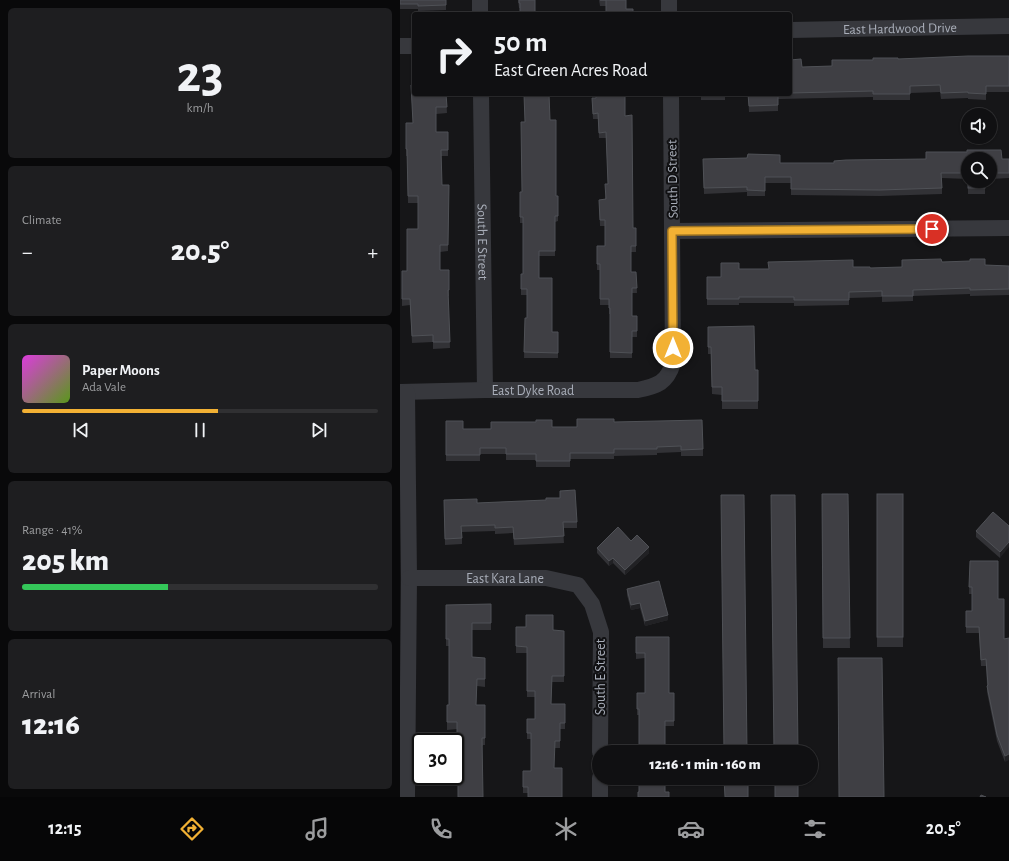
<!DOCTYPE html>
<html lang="en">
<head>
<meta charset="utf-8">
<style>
  body { margin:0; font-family:"Alegreya Sans",sans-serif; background:#1e1e20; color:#f1f3f6; height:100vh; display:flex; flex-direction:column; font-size:15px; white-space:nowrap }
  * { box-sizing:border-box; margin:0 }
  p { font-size:13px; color:#9c9d9f }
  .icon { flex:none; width:22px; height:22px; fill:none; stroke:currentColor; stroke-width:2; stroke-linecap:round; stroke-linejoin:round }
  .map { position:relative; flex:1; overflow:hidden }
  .panel { display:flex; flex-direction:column; gap:8px; padding:8px; background:#09090a; width:400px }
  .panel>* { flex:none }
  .guide { position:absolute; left:12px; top:12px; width:380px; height:84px; border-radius:4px; box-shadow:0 1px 3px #0004,0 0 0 1px #303032; background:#101012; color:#f1f3f6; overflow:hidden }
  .controls { position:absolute; left:561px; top:108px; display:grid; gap:8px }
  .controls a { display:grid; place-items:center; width:36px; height:36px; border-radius:50%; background:#101012; box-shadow:0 1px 3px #0004,0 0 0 1px #303032; font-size:20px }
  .speed { position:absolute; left:12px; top:733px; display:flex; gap:8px; font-size:20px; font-weight:700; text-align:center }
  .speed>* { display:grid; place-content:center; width:52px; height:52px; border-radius:50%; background:#101012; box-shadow:0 1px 3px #0004,0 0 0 1px #303032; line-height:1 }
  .speed .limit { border:2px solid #111; border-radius:6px; background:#fff; color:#111 }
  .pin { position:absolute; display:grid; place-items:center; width:34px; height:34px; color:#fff; margin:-17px; border:2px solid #fff; border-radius:50%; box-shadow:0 1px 4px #0007 }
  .me { position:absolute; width:44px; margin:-22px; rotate:0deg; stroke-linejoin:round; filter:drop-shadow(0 0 3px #0008) }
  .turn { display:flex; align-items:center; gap:14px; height:84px; padding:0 16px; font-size:18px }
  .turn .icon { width:52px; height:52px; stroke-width:2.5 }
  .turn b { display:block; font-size:28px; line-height:34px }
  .big { font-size:30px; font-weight:800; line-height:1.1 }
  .panel .card { flex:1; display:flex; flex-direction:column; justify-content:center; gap:6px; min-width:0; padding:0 14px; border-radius:6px; background:#1e1e20 }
  .panel .dial { align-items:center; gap:0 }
  .dial b { font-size:52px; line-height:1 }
  .song { display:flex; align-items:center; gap:12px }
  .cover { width:48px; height:48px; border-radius:6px; background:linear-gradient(135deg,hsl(300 70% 55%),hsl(90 70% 35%)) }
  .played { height:4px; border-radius:2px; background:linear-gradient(90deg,#f2b134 55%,#303032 55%) }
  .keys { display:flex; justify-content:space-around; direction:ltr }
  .heat { display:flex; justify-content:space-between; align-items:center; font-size:22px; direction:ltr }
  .charge { height:6px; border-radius:3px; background:linear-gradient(90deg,#34c759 41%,#303032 0) }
  .trip { position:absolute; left:192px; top:745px; width:226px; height:40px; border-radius:20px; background:#101012; box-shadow:0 1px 3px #0004,0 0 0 1px #303032; font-weight:800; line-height:40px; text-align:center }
  .tabs { display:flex; height:64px; justify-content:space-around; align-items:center; background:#060607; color:#9c9d9f }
  .tabs .icon { width:28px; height:28px }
  .tabs .selected { color:#f2b134 }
  .tabs b { font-size:18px; color:#f1f3f6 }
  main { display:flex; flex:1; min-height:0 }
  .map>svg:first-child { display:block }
</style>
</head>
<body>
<main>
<section class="panel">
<div class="card dial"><b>23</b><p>km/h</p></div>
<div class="card"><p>Climate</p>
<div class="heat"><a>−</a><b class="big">20.5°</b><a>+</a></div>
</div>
<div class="card">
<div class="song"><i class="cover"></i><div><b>Paper Moons</b><p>Ada Vale</p></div></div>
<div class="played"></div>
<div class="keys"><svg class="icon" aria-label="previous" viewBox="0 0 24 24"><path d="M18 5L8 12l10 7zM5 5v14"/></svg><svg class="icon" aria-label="pause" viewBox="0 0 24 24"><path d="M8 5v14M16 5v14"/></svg><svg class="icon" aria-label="next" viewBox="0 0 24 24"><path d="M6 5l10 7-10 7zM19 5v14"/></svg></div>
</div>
<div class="card"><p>Range · 41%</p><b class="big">205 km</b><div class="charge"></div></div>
<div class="card"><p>Arrival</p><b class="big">12:16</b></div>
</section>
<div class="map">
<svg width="609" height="797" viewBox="0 0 609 797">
  <rect width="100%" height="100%" fill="#161618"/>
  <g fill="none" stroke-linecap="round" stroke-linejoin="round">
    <g stroke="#37383d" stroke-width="16">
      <polyline points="80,0 80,14"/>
      <polyline points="269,0 269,14"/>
      <path id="s1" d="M390,30L609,26"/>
      <polyline points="0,46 14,46"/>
      <path id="s2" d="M81,94L85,390"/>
      <polyline points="272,231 609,228"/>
      <path id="s3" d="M0,392L85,390H238C257,386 267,383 273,363L271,94"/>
      <polyline points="7,392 9,578 7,797"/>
      <path id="s4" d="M9,578H146L178,585L192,604L201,632L200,752"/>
      <polyline points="200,797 200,778"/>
    </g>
  </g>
  <g fill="#323236">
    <polygon points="0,0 46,0 46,10 18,11 18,9 0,9"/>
    <polygon points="118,0 135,0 120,8 119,8"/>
    <polygon points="199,0 226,0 226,9 206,6 200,6"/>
    <polygon points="609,56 609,92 586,92 586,100 568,99 568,98 541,99 540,92 510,93 510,100 473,100 473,97 378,99 378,111 349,112 348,94 390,94 390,60 402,67 432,66 473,60"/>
    <polygon points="11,85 14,94 46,94 47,113 36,114 36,132 48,132 48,156 41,156 42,185 49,185 48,251 40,252 40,270 49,270 49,296 48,296 50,348 33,349 33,342 12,343 10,305 2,306 2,271 7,271 18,229 18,203 8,203 7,156 6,156 6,123 13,123"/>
    <rect x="301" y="94" width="24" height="6"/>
    <polygon points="192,98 196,98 225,116 233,228 236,228 236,252 231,252 231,272 236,272 237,293 232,293 232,316 237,322 237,337 232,337 232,358 210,358 210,314 209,314 209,305 200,305 200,270 197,270 197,246 205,246 205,226 200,226 199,200 205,199 208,184 206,138 199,138 198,119 193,119"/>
    <polygon points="150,120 156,196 158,196 158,221 155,222 155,256 139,256 139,278 152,332 158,332 158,358 124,358 125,318 127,318 127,295 121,295 121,274 123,274 123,223 120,223 120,192 122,192 124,122"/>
    <polygon points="567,150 601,150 602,159 609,159 609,178 590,179 590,159 568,159 568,179 542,178 542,194 480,196 391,195 391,183 365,183 365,196 347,196 347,192 304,194 303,159 347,158 348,154 380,155 380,163 434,163 434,161 446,160 526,159 526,152 567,152"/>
    <rect x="568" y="181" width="17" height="13"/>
    <polygon points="542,262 585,265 609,266 609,295 570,296 570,294 513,296 513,301 482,302 482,297 449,298 449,305 394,306 394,303 339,303 339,305 307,305 307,277 321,277 339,269 368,269 453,267 470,268 502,267"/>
    <polygon points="308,327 355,370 358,370 358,409 322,409 322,395 312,394 311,354 308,354"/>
    <polygon points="46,421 63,429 177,427 214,422 303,449 303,456 281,456 281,452 257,453 257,455 214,456 214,459 170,459 170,467 136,467 136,460 106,460 106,454 80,454 80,461 46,461"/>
    <polygon points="422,494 448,494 450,648 423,648"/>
    <rect x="477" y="494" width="26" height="153"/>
    <polygon points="160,498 177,522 177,528 163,528 164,543 114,545 113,533 95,534 95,531 62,532 62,544 45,545 44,500 77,503 146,500"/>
    <polygon points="609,526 600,558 576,537 576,531"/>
    <polygon points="231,541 249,553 225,575 213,563 209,566 197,553 197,548"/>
    <polygon points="570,561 598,599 604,639 609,638 605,762 597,741 587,692 587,685 586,666 581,666 579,633 566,633 566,611 572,611 572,594 569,594"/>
    <polygon points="227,589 268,620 245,626 240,608 231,610 227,595"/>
    <polygon points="91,604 91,630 72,630 72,657 85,658 85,687 77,686 76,705 85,705 85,745 83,745 58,775 55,775 55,751 57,751 57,729 47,730 47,705 49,705 49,646 46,646 46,605"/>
    <polygon points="116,627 164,631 164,682 152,682 151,704 165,704 165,729 160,729 160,748 155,748 128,793 123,793 123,771 131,771 131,739 127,739 127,719 135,719 135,697 127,697 127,653 116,653"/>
    <polygon points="236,637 269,693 274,693 274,726 239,726 239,715 237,715 237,693 245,693 245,658 236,659"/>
  </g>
  <g fill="#212124">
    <polygon points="609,542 609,547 600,558 600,552"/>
    <polygon points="249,547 249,553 225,575 225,570"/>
    <polygon points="213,558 213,563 209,566 209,561"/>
    <polygon points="240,603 240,608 231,610 231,605"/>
    <polygon points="268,615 268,620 245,626 245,621"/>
    <polygon points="609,754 609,760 605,762 605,756"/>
  </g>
  <g fill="#3f3f44" stroke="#4f5156">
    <polygon points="0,0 46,0 46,5 18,6 18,4 0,4"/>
    <polygon points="119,0 135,0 135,14 120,14 120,3 119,3"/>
    <polygon points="200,0 226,0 226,9 233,9 233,14 206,14 206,0"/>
    <polygon points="568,56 609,56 609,86 586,86 586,94 568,93 568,92 541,93 540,85 510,86 510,94 473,94 473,91 390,93 390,60 401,59 402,67 432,66 432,60 473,60 473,58 498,58 498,59"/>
    <polygon points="11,85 14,85 14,94 46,94 47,107 36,107 36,132 48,132 48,150 41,150 42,185 49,185 48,245 40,245 40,270 49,270 49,290 48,290 50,342 33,342 33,335 12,336 10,299 2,299 2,271 7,271 7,229 18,229 18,196 8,196 7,149 6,149 6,123 13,123"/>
    <polygon points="124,94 149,94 150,120 156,120 156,196 158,196 158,216 155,216 155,251 139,251 139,278 152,278 152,332 158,332 158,353 124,352 125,318 127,318 127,289 121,289 121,274 123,274 123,217 120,217 120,192 122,192 121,122 125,122"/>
    <polygon points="196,94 225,94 225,116 232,115 233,228 236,228 236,246 231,246 231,272 236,272 237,288 232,288 232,316 237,316 237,331 232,331 232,353 210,352 210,308 209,308 209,299 200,299 200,264 197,264 197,246 205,246 205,220 200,220 199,200 206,199 205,184 208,184 206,132 199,133 198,113 193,114 192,98 196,98"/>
    <polygon points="348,94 378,94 378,105 349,106"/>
    <polygon points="567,150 601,150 602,159 609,159 609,173 590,173 590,159 568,159 568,173 541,173 542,188 480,190 391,189 391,177 365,177 365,191 347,190 347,187 304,188 303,159 347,158 348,154 380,155 380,163 434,163 434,161 446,160 526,159 526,152 567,152"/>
    <rect x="568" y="181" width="17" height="7"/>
    <polygon points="541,259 542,262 570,261 570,259 585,259 585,265 609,266 609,289 570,290 570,288 513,290 513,296 482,296 482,291 449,292 449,300 394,300 394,297 339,297 339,299 307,299 307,277 321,277 321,263 339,263 339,269 369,269 368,262 453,260 453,267 470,267 470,268 502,267 502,260"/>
    <polygon points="354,326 355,370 358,370 358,401 322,401 322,387 312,387 311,347 308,347 308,327"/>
    <polygon points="177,419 214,419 214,422 302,420 303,449 281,450 281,446 257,447 257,449 214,449 214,453 170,453 170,461 136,461 136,454 106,454 106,448 80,448 80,455 46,455 46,421 63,421 63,429 91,429 91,422 136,422 136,420 152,420 152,427 177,427"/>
    <polygon points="175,490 177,522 163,522 164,536 114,539 113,527 95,528 95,525 61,526 62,538 45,539 44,500 77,499 77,503 146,500 146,498 160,498 160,491"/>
    <polygon points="422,494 448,494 450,638 423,638"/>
    <rect x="477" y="494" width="26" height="143"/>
    <polygon points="321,495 344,495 347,752 324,752"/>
    <polygon points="371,495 395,495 398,752 374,752"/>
    <polygon points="593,512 609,526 609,542 600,552 576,531"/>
    <polygon points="218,527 231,541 237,535 249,547 225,570 213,558 209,561 197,548"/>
    <polygon points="570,561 598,561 598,599 604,599 604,639 609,638 609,754 605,756 597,735 587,686 588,685 586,659 581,660 579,627 566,627 566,611 572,611 572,587 569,587"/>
    <polygon points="259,581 268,615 245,621 240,603 231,605 227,589"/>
    <polygon points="91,604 91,623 72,623 72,657 85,658 85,679 77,679 76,705 85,705 85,738 82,738 83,797 58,797 58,768 55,768 55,751 57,751 57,722 47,722 47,705 49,705 49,639 46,639 46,605"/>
    <polygon points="126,615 153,615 153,630 164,631 164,676 152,676 151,704 165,704 165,723 160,723 160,741 155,741 154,768 162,768 162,797 128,797 128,787 123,787 123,771 131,771 131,733 127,733 127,719 135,719 135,691 127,691 127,647 116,646 116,627 126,627"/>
    <polygon points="236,637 269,637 269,693 274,693 274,721 265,721 265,752 239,752 239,709 237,709 237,693 245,693 245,653 236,653"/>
    <polygon points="438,658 482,658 484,797 439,797"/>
    <polygon points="239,778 265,778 265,792 269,792 269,797 238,797 238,792 239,792"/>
    <polygon points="324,778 348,778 348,797 325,797"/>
    <rect x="375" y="778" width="23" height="19"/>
    <polygon points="581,795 586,797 580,797"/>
  </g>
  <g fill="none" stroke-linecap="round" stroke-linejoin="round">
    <g stroke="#9d7322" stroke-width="10">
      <polyline id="route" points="273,348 272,231 532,229"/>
    </g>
    <use href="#route" stroke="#f2b134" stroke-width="7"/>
  </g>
  <g text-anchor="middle" stroke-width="4" stroke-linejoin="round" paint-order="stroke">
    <g font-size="14" fill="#a8adb8" stroke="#111113">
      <text dy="5" stroke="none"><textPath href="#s1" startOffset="110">East Hardwood Drive</textPath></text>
      <text transform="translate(272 179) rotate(-91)" y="5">South D Street</text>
      <text dy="5" stroke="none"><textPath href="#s2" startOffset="148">South E Street</textPath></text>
      <text dy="5" stroke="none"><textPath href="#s3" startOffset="133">East Dyke Road</textPath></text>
      <text dy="5" stroke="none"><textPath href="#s4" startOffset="96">East Kara Lane</textPath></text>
      <text transform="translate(200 677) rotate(-90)" y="5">South E Street</text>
    </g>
  </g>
</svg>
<div class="controls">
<a><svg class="icon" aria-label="sound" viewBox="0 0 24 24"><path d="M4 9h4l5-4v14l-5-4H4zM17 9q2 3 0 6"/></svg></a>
<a><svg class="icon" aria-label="search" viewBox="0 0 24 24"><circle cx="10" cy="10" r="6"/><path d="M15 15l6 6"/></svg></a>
</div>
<div class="speed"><div class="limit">30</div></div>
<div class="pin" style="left:532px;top:229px;background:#d93025"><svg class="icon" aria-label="arrive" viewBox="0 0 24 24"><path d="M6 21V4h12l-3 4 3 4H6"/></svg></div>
<svg class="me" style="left:273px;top:348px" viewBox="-20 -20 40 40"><circle r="17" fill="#f2b134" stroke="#fff" stroke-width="3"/><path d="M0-11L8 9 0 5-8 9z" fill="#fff"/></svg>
<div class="trip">12:16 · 1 min · 160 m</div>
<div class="guide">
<div class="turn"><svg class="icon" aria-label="right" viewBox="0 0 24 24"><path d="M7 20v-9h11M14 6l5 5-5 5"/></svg><div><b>50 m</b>East Green Acres Road</div></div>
</div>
</div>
</main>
<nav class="tabs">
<b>12:15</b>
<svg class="icon selected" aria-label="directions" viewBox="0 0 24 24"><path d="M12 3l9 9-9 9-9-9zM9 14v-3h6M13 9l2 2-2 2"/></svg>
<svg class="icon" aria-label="music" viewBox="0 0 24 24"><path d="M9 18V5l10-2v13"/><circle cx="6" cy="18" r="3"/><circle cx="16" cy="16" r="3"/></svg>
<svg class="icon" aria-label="phone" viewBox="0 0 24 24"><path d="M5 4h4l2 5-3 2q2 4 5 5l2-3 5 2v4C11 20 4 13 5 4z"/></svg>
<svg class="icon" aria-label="climate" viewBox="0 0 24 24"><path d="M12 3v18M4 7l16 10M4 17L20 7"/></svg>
<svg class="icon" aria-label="car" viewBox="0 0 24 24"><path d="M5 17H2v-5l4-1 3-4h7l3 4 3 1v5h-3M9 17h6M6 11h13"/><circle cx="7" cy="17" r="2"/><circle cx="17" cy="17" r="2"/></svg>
<svg class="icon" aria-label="filters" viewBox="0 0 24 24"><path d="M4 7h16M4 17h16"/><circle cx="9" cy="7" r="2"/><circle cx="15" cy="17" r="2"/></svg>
<b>20.5°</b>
</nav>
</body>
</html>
